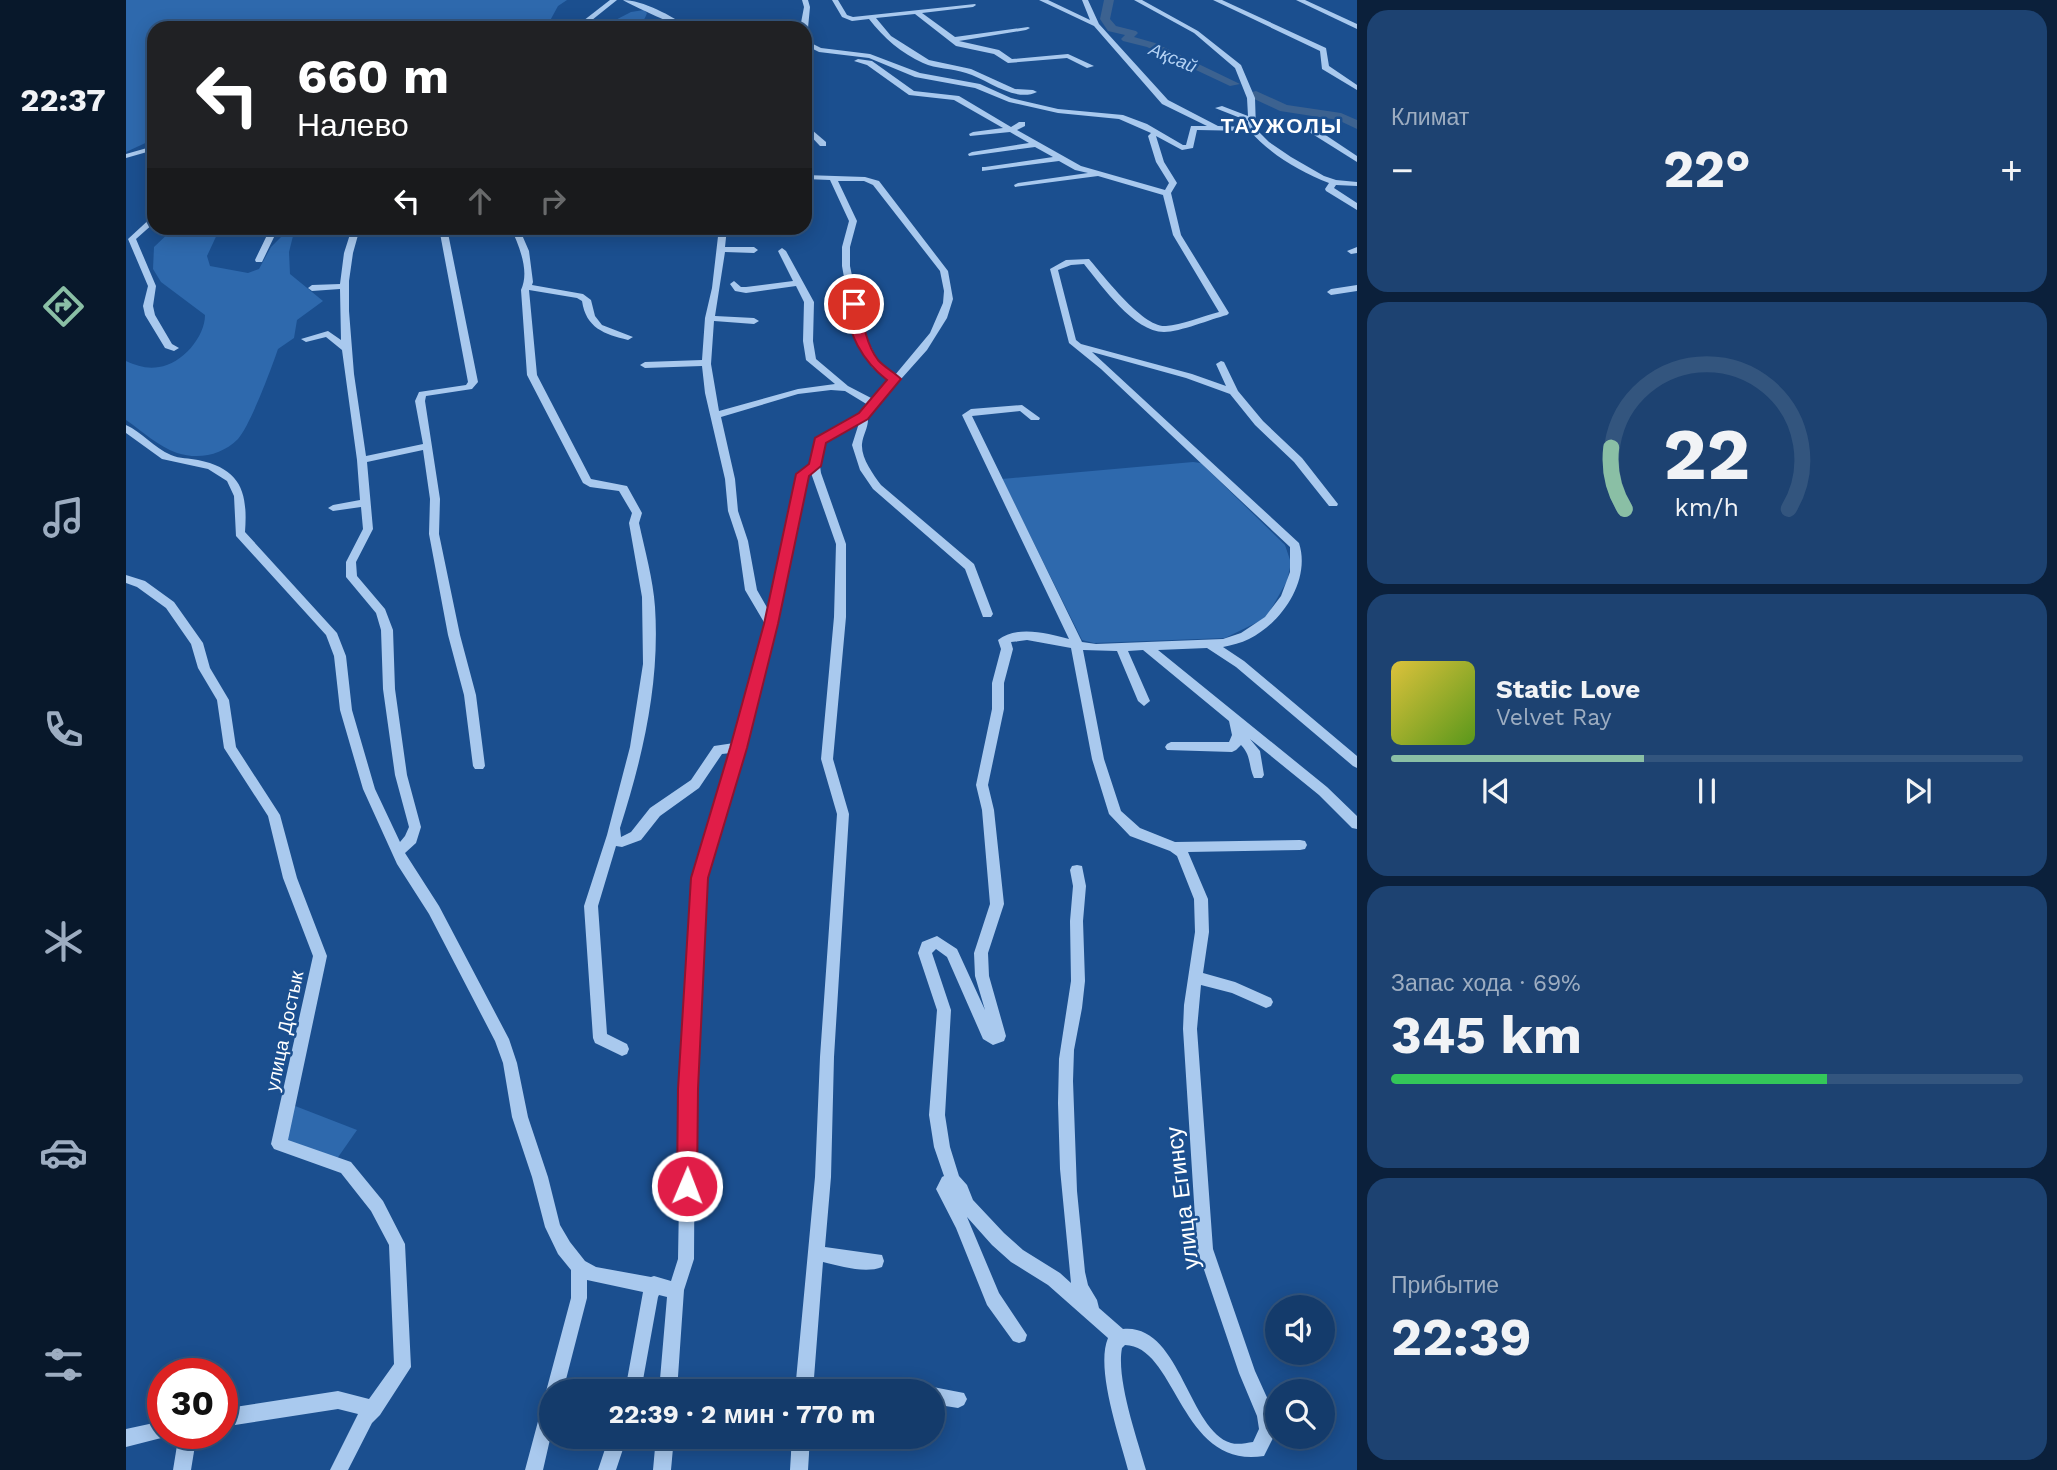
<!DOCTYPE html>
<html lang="ru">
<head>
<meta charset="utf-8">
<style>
  body { margin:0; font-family:"Work Sans",sans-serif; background:#1d4271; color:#f1f3f6; height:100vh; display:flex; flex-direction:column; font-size:26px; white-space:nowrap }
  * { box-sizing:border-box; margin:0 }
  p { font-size:23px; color:#9dadc1 }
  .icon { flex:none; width:38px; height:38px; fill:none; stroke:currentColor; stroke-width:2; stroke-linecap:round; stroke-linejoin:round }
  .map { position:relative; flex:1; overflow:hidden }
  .drawer { display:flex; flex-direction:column; gap:10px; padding:10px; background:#0b203b; width:700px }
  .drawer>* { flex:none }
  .hud { position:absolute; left:21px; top:21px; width:665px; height:214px; border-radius:21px; box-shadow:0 4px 18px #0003,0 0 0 2px #33557e; background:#202124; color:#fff; overflow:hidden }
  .controls { position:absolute; left:1139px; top:1295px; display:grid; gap:14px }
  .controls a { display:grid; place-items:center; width:70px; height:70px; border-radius:50%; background:#143b6b; box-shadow:0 4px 18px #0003,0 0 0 2px #33557e; font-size:35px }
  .speed { position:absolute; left:21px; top:1358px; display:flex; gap:14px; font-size:35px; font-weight:700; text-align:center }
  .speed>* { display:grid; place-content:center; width:91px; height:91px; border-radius:50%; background:#143b6b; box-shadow:0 4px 18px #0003,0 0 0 2px #33557e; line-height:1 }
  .speed .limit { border:10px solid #d22; background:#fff; color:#111 }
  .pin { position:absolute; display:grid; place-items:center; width:60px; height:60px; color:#fff; margin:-30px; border:4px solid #fff; border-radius:50%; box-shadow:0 2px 7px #0007 }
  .me { position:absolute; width:77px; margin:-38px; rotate:1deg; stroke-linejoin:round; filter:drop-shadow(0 0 5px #0008) }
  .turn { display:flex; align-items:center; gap:24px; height:147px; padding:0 35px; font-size:32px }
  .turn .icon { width:91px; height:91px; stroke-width:2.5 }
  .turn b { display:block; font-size:49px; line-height:60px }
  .lanes { display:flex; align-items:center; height:66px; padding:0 35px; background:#0003; justify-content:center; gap:35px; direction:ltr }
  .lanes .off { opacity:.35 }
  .big { font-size:52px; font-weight:700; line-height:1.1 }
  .drawer .card { flex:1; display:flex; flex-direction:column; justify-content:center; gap:10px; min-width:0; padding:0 24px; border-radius:21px; background:#1d4271 }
  .drawer .dial { align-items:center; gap:0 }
  .dial svg { height:182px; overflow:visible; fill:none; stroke:#33557e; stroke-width:7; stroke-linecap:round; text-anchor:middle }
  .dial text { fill:#f1f3f6; stroke:none }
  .song { display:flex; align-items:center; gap:21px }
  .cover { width:84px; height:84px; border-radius:10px; background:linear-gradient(135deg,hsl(50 70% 55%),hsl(90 70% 35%)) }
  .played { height:7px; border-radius:4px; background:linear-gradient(90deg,#8abfa5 40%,#33557e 40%) }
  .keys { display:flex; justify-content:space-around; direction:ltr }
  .heat { display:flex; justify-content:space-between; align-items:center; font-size:38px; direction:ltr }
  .charge { height:10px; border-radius:5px; background:linear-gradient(90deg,#34c759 69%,#33557e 0) }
  .trip { position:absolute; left:413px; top:1379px; width:406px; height:70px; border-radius:35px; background:#143b6b; box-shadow:0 4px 18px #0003,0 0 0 2px #33557e; font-weight:700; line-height:70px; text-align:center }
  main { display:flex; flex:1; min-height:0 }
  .tabs { display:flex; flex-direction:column; width:126px; justify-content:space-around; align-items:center; background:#08182b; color:#9dadc1 }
  .tabs .icon { width:49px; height:49px }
  .tabs .active { color:#8abfa5 }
  .tabs b { font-size:32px; color:#f1f3f6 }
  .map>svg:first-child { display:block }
</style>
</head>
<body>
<main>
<nav class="tabs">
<b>22:37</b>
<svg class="icon active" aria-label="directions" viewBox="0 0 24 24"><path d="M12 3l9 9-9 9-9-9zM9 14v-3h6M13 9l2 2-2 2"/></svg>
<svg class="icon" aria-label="music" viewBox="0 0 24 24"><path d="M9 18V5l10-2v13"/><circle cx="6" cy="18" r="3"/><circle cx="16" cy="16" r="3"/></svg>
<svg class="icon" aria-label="phone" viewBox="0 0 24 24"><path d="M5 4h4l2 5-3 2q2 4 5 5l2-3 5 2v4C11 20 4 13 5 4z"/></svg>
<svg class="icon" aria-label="climate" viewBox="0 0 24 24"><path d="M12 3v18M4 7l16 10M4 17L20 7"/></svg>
<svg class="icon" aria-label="car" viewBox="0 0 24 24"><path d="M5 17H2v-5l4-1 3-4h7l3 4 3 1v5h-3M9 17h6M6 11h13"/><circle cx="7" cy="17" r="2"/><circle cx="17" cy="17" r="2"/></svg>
<svg class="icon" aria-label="filters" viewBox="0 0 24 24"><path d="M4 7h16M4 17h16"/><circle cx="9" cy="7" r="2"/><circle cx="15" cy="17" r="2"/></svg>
</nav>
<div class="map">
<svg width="1231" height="1470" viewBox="0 0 1231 1470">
  <rect width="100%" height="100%" fill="#1b4f8f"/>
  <g fill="#2e69ad">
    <polygon points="0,0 441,0 432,6 420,28 28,28 28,139 0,152"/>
    <path d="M518,10L521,13C515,33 491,28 474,28L505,12Z"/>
    <path d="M48,228H94L81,256L84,266L122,273L133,269L145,247L160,232H168L163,252L164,274L197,301L171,320L168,338L152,349C146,367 124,426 112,439C96,455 73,460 51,453C33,447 16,431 0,420V361C11,366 21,369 33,367C56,364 79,337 79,315L35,282L27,269L28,247Z"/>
    <polygon points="1067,462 1075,463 1159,545 1165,563 1161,581 1140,618 1099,638 968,643 956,640 876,479"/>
    <polygon points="164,1104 231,1130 208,1163 154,1144"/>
  </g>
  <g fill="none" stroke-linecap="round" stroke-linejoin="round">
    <g fill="#3c6290" fill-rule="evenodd">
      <polygon points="978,0 988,0 984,19 990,26 1010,31 1012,33 1008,37 1029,43 1114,84 1104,86 1021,47 997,41 995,39 999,35 982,31 974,19"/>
      <polygon points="1130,91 1161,105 1215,113 1231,120 1231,129 1212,120 1154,111 1126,98 1126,92"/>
    </g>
    <g fill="#a9c9ee" fill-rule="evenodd">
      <polygon points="484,0 491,0 456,28 448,28"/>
      <path d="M497,0C516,0 547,16 562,28C554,28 505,5 497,0Z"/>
      <polygon points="676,0 682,0 684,7 682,28 679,30 679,28 674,28 678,7"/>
      <path d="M706,0H712L721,15L727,17L849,4L850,5L847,7L796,13L829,37L902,27L904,28L900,30L833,41L873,50L886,59L942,54L968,66L961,68L941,58L882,63L868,54L830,46L789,14L750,18L765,36L803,60L845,69L889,89L907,90L911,92C889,103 861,79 840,73C826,68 810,69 797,63C775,53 758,38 743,19L726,21L716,17Z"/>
      <path d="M913,0H922L964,20L956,0H962L973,24L1042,100L1092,126L1122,127V121L1089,108L1096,106L1122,116L1121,98L1109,68L1068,33L1008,0H1016L1072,31L1115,65L1129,98L1130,129L1143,142L1165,157L1198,176L1210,180L1231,182V186L1210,185L1208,188L1231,203V210L1200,191L1199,189L1203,183C1174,172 1144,154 1124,131L1071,130L1067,148L1056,150L1030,136L1038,162L1051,183L1045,193L1055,235L1103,313L1101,315C1085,319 1054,332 1038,332C1008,332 976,286 958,264L945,265L932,270L950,340L955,344L1066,374L1100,386L1090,364L1095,361L1098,362L1112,391L1137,421L1176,458L1212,504L1211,506H1203L1168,462L1129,425L1104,394L1060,378L966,352L1173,543C1185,580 1156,623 1123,639C1115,643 1106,645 1097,647L1118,661L1231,756V768L1227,766L1110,667L1081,648L1032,650L1201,787L1231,816V829L1226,828L1193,795L1124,739L1134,751L1138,775L1136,778H1128C1122,765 1126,757 1115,745L1110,750L1106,752L1041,750L1039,747L1041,744L1045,742H1103L1106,735L1103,721L1017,650L1002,651L1024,701L1018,706L1012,701L991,651L957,650L978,759L995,811L1014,828L1049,842L1174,840L1179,841L1181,845L1179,849L1174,850L1062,852L1082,899L1083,932L1077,973L1109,982L1145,998L1147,1002L1145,1006L1140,1008L1106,993L1075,985L1071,1029L1087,1249L1129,1371L1149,1415L1151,1430L1138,1456C1054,1470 1051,1346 999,1345L996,1348C990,1379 1011,1438 1020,1470H1002C994,1438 969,1369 982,1338L922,1285L885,1262L866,1245L841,1217L873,1293L901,1335L899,1341L893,1343L887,1341L861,1305L830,1228L810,1189L816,1177L818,1176L808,1147L803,1115L811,1010L792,953L796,942L811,936L831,949L859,1010L849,976L848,953L864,904L856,810L850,785L866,709V683L875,649L872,640C890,625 922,633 943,639L836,415L845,409L896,405L914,418L913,420H905L894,411L846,416L956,642L970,644L1097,639L1115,633L1139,617L1155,596L1164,572V547L975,369L943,343L924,269L940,260L963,259C978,276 1017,328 1040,326C1055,325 1077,316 1093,312L1047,235L1037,195L972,176L889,187L888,185L892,183L962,173L949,170L933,161L856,171V167H859L927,157L909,147L843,156L842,154L846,152L903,143L884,132L844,136L843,134L847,132L877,128L828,100L783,95L741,65L728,61L732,59L746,61L788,91L833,96L885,127L893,122H899V126L891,130L955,166L1039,190L1043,183L1030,162L1022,136L1025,133L993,119L932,113L883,102L849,88L789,77L743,58L693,52L679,45V40L695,48L744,54L794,73L854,84L885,98L932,109L997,115L1021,124L1057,145H1060L1065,126H1081L1036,104L968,26ZM901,640L945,648L966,759L983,814L1004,836L1044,851L1051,856L1068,899L1069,932L1058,1005L1057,1029L1071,1249L1113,1373L1131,1416L1133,1429L1127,1442C1120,1443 1112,1445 1105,1443C1062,1430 1054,1323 997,1329L973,1308L971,1300L962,1285L959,1272L951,1191L947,1081L948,1050L956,1008L959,981L957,921L960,886L956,866L951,865L946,866L944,870L947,886L944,921L945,981L933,1059L932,1103L934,1169L945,1283L934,1273L897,1250L878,1233L847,1200L841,1185L833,1176L824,1147L819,1115L825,1010L806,953L810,949L821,957L857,1039L867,1045L878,1041L880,1036L863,976L862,953L878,904L868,810L862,785L878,709V683L887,649L885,642Z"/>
      <polygon points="1087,0 1096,0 1200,48 1203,66 1231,85 1231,90 1196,69 1194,51"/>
      <polygon points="1170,0 1179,0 1231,24 1231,29"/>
      <polygon points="621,26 652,26 656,28 617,28"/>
      <polygon points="679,124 700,142 700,146 694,146 679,130"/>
      <polygon points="1180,126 1186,126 1231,156 1231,162 1180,130"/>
      <polygon points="28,146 28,150 0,158 0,154"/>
      <path d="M679,175L739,177L753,181L822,271L827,299L821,318L801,350L742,416C743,427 737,434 736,444C735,458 747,474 755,485L848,564L867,614L865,617H857L839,569L747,489L734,470L726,445L733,423L699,442L694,466L695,473L720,544V617L707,759L723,814L708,1057L705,1177L699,1247L756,1255L758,1261L756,1267C739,1274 715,1266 697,1262L688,1378L753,1382L759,1385L762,1391H669L689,1177L694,1057L711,814L695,759L708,617L710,544L685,473L682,476L656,605L619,748L580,878L569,1089L568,1259L558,1290L551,1391H533L541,1297L533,1295L532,1297L515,1391H499L517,1292L461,1280V1298L437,1391H425V1435L417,1470H399L445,1298V1270L432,1254L419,1227L406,1177L386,1117L377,1063L369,1041L303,914L271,864L237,789L214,710L208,656L200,635L110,536L108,496L101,481L82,469L36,459L0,433V425C16,432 28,448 45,455C54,459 63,458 72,460C115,469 122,492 119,532L211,633L220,656L226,710L249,789L274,842L279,836L283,827L269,775L257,689L255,630L250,613L220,577V562L237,529L235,507L207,511L202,508L207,505L234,500L231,460L216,350L200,337L180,342L175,339L202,331L215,340L214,289L186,291L182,288L186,285L214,284L218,253L226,228H234L227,253L223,281V311L228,374L240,456L297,444L289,401L293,392L340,385L342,382L313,228H321L352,382L346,389L300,396L299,401L314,499L313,534L334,635L350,695L359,766L357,769H349L347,766L338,695L322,635L303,534L304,499L297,450L241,462L247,529L230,562L231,576L259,609L267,630L269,689L281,775L295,827L290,843L279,853L313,906L383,1039L391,1063L402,1117L422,1177L434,1225L444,1242L459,1261L470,1267L525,1277L528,1276L545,1281L552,1259L555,1089L566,878L605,753L596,754L573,788L534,816L515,840L496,847L490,846L472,906L481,1034L501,1044L503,1049L501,1054L496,1056L469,1043L467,1038L458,906L481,835L504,747L517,664L516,597L503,523L506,513L493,491L464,487L457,483L401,375L395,290C404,271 393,246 385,228H393L403,251L407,282L406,285L457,294L465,300L469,316L476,325L507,337L502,340C478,334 460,328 456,301L451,298L403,290L411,375L465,479L501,486L516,513L513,523C519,551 527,579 529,607C534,683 517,756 494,828L495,837L505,832L524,808L565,780L588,746L608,743L639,624L619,590L612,541L602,511L599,479L579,393L576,366L519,368L514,365L519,362L576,360L579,318L586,288L593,228H601L599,247H628L632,250L628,253L599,252L589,316L628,318L633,321L628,324L588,321L585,364L593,411L672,389L709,384L680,360L677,341L678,302L670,286L620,293L609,291L604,284L608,281L615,287H620L667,281L652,251L656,248L660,251L688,302L687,341L690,359L722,386L747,399L764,381L746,367L728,333L716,266V247L723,221L704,180L679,179ZM712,181H738L747,185L814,271L818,291L817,303L804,333L769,375L753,363L738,333L724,266V247L731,221ZM705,390L719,391L742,405L734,414L690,438L684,464L672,474L643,611L631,590L622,541L612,511L609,479L595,417L672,394Z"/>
      <polygon points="28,215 28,223 10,239 30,286 27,306 29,315 46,344 53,348 48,351 39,348 19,315 17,306 22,286 2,239"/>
      <polygon points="153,228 169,228 150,233 136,262 130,262 129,260 143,231"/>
      <polygon points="1231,247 1231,253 1225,254 1221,251"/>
      <polygon points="1231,285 1231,291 1205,295 1201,292 1205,289"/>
      <polygon points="0,575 19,581 48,602 77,643 84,668 103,700 110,747 154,815 171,878 201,956 162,1140 225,1162 257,1201 279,1244 285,1367 254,1415 246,1423 222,1470 204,1470 232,1414 212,1409 96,1427 96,1409 212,1391 243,1399 268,1364 263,1245 245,1211 215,1173 148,1149 145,1144 187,956 157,878 142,816 98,748 91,700 72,668 65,644 40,608 11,587 0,583"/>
      <polygon points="807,1387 838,1393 841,1399 838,1405 832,1408 807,1404 807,1391 800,1391"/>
      <polygon points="37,1421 37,1433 44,1433 43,1436 0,1447 0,1429"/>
      <polygon points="53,1433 71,1433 65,1470 47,1470"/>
      <polygon points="483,1437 501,1437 490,1470 472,1470"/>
      <polygon points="530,1437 548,1437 545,1470 527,1470"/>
      <polygon points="666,1437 684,1437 682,1470 664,1470"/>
    </g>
  </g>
  <path fill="#e11d48" stroke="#92132f" stroke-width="2" d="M724,302L734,304C737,323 740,344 752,360C758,367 768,372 775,379L742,419L700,443L695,466L683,476L652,624L621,748L582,878L572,1089L571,1186L568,1193L561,1196L554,1193L551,1186L552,1089L565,878L604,748L638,624L670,474L683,464L689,438L733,413L761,380C739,363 717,331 724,302Z"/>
  <g text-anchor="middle" stroke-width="5" stroke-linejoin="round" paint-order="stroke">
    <g font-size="18" font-style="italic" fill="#b5d3f5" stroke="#1b4f8f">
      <text transform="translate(1047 58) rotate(23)" y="6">Ақсай</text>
    </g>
    <g font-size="19" fill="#fff" stroke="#1b4f8f">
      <text transform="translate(158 1031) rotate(-78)" y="7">улица Достык</text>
    </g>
    <g font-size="21" font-weight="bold" letter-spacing="2" fill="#fff" stroke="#1b4f8f">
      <text x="1156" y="133">ТАУЖОЛЫ</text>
    </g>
    <g font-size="23" fill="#fff" stroke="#1b4f8f">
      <text transform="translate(1056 1198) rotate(-97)" y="8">улица Егинсу</text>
    </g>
  </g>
</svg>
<div class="controls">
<a><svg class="icon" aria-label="sound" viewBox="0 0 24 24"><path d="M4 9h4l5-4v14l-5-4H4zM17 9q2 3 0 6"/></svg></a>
<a><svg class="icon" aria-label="search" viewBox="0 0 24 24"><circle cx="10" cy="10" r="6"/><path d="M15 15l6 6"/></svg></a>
</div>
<div class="speed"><div class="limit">30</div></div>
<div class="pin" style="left:728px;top:304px;background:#d93025"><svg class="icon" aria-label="arrive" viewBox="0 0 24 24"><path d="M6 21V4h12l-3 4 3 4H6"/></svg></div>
<svg class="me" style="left:561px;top:1186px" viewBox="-20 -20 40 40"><circle r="17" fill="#e11d48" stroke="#fff" stroke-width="3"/><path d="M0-11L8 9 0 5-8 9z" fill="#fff"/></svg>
<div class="trip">22:39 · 2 мин · 770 m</div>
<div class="hud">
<div class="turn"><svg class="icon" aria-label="left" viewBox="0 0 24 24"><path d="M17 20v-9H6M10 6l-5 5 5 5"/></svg><div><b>660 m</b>Налево</div></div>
<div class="lanes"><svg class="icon" aria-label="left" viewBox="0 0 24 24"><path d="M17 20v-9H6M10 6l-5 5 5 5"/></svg><svg class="icon off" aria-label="ahead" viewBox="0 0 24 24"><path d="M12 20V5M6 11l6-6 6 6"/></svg><svg class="icon off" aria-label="right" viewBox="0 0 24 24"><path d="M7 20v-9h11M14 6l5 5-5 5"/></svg></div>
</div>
</div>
<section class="drawer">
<div class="card"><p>Климат</p>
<div class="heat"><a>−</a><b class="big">22°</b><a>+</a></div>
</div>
<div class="card dial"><svg viewBox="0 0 100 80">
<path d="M14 69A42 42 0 1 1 86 69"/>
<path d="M14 69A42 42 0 0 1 8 42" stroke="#8abfa5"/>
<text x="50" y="56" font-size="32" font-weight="700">22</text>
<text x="50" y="72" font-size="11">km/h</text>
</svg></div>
<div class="card">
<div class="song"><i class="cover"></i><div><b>Static Love</b><p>Velvet Ray</p></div></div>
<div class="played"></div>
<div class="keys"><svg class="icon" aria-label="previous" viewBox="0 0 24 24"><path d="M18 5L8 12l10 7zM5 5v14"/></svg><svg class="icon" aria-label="pause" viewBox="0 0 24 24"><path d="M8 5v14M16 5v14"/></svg><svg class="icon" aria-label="next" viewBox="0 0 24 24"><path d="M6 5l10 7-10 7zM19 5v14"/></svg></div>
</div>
<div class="card"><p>Запас хода · 69%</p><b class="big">345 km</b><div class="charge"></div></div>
<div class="card"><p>Прибытие</p><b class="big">22:39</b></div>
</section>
</main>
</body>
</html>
